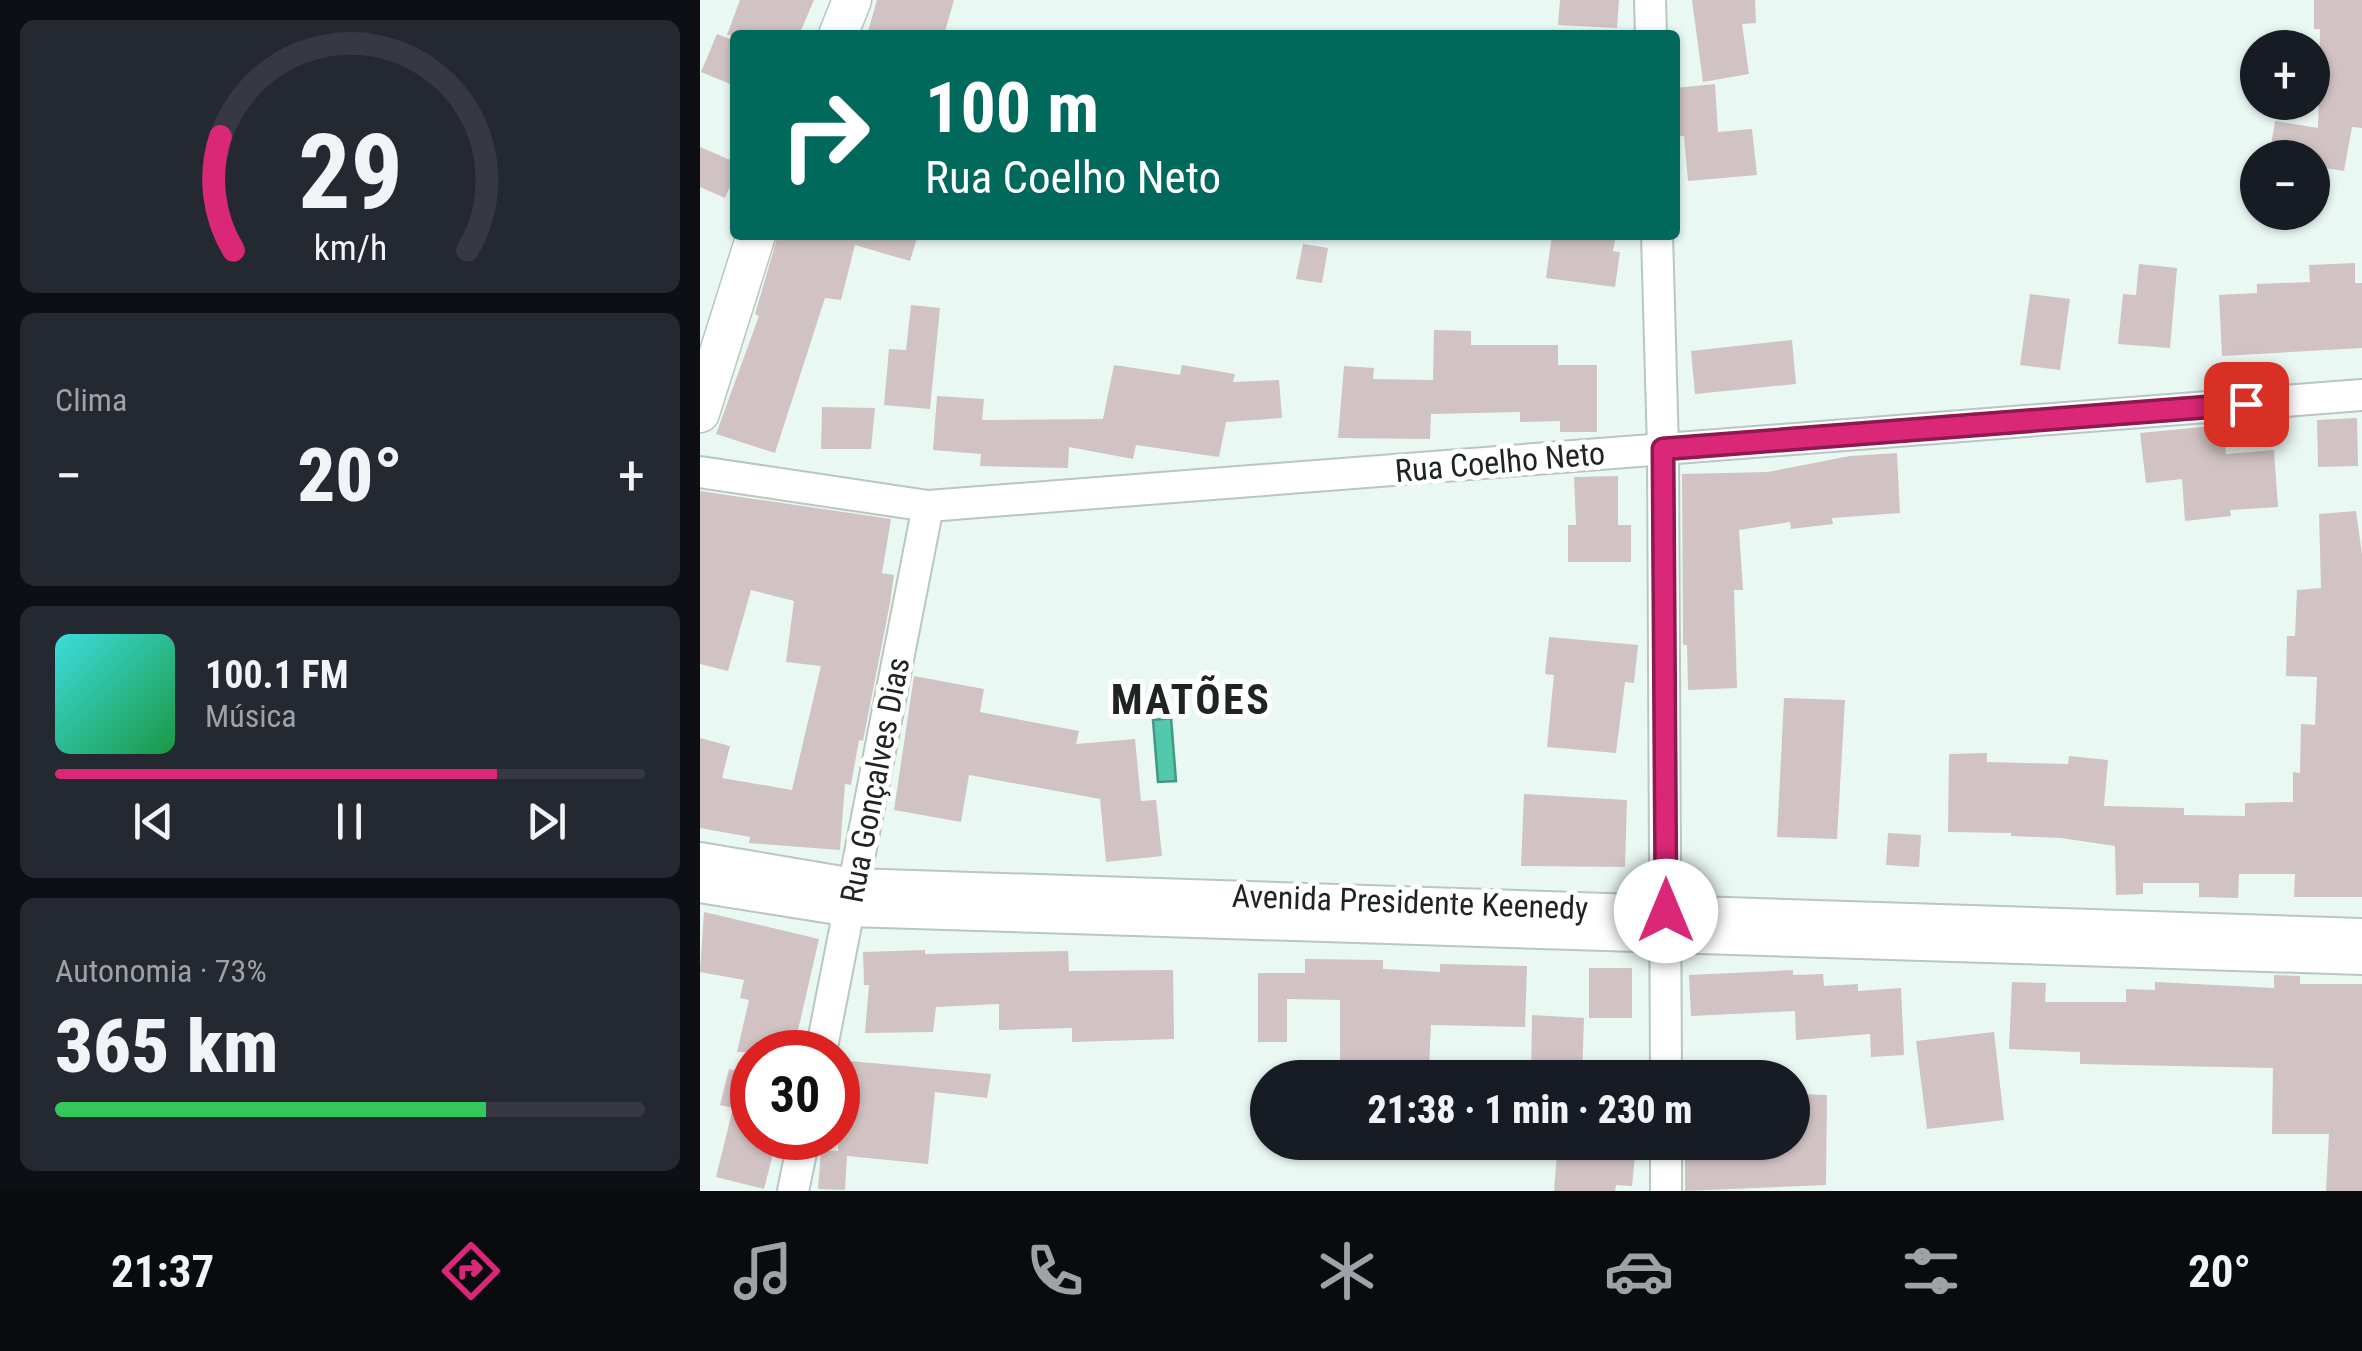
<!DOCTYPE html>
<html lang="pt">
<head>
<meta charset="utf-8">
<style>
  body { margin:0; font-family:"Roboto Condensed",sans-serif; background:#242831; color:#f1f3f6; height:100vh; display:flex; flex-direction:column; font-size:38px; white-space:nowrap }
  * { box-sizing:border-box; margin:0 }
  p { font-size:32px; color:#9ea1a6 }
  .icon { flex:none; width:55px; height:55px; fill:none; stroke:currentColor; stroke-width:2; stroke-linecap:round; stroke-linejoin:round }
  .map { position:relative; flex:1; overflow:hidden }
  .panel { display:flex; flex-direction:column; gap:20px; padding:20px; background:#0d0f14; width:700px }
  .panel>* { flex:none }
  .hud { position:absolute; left:30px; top:30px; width:950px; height:210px; border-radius:10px; box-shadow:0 2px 8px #0004; background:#00695c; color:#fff; overflow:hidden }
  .controls { position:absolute; left:1540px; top:30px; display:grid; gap:20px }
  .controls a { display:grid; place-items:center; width:90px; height:90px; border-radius:50%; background:#171b24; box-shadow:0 2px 8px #0004; font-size:50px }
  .speed { position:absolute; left:30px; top:1030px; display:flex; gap:20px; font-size:50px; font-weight:700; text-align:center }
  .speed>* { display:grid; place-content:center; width:130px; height:130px; border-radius:50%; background:#171b24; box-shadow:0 2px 8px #0004; line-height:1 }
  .speed .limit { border:15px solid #d22; background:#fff; color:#111 }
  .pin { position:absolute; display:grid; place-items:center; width:85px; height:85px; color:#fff; margin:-42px; border-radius:20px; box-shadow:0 5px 15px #0006 }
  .me { position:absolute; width:110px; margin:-55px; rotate:0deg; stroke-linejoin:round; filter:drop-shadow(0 0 8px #0008) }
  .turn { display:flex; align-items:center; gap:35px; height:210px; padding:0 30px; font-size:45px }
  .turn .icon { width:130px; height:130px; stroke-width:2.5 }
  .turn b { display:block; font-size:70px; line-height:85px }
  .big { font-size:75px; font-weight:800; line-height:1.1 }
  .panel .widget { flex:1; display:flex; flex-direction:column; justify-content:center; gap:15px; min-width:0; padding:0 35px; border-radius:15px; background:#242831 }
  .panel .dial { align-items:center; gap:0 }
  .dial svg { height:260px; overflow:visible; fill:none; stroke:#363941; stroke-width:7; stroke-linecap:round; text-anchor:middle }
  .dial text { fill:#f1f3f6; stroke:none }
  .song { display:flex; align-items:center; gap:30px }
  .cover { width:120px; height:120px; border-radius:15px; background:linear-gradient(135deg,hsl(180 70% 55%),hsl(140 70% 35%)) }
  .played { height:10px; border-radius:5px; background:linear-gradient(90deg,#db2777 75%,#363941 75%) }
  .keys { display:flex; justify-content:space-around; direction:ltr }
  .heat { display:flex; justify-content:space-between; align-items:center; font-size:55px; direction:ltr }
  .charge { height:15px; border-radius:8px; background:linear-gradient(90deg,#34c759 73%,#363941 0) }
  .trip { position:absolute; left:550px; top:1060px; width:560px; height:100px; border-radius:50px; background:#171b24; box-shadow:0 2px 8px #0004; font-weight:800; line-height:100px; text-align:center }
  .menu { display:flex; height:160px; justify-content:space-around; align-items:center; background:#090b0e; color:#9ea1a6 }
  .menu .icon { width:70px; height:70px }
  .menu .active { color:#db2777 }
  .menu b { font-size:45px; color:#f1f3f6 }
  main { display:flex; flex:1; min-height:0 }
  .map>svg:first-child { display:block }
</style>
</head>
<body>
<main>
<section class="panel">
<div class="widget dial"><svg viewBox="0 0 100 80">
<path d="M14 69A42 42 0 1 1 86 69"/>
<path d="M14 69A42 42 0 0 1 10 34" stroke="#db2777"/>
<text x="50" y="56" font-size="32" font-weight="700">29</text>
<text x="50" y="72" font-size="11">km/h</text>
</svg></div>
<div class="widget"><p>Clima</p>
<div class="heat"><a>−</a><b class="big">20°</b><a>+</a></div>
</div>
<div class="widget">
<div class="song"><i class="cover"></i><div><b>100.1 FM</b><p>Música</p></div></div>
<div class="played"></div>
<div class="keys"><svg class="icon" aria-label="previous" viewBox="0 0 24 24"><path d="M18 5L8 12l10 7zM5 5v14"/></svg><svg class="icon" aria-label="pause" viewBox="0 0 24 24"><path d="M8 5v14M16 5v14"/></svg><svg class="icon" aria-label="next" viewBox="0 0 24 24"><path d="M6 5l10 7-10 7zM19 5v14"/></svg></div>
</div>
<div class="widget"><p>Autonomia · 73%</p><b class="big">365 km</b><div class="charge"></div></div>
</section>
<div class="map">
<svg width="1662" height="1191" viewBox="0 0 1662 1191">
  <rect width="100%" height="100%" fill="#eaf8f4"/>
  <polygon fill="#52c8ad" stroke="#439783" stroke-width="2.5" points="471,718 476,781 458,782 453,720"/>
  <g fill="#d1c3c3">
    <polygon points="40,0 114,0 99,35 27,35"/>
    <polygon points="177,0 254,0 244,35 167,35"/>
    <polygon points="860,0 919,0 917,28 858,25"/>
    <polygon points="992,0 1055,0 1056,23 1042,24 1049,74 1003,82"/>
    <polygon points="1614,0 1662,0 1662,128 1652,127 1644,171 1612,166 1612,158 1569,158 1575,121 1618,128 1620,29 1614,29"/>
    <polygon points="17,34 35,41 35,86 1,72"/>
    <polygon points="1015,84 1018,132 1052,129 1057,175 988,181 984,136 975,136 975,88"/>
    <polygon points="0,147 35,162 35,175 25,198 0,187"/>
    <polygon points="78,235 218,235 210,261 155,245 141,300 125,298 75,453 16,434 59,316 55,314"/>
    <polygon points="852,235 916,235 913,251 920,252 915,287 846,278"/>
    <polygon points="603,244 628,248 622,283 596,279"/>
    <polygon points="1655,263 1655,283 1662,283 1662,348 1522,356 1519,295 1557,293 1557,284 1610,282 1609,265"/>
    <polygon points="1439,264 1477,268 1470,348 1418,344 1423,294 1436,295"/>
    <polygon points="1330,294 1370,299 1360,370 1320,365"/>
    <polygon points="211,305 240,308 230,409 184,405 189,349 206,350"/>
    <polygon points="734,330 771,331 771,345 858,345 858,365 897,365 897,432 860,432 860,421 820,422 820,412 731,414 730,439 638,438 644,366 674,368 673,379 733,380"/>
    <polygon points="1092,340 1096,384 995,394 991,351"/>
    <polygon points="414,365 480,375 482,365 535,374 533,382 579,380 582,418 526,422 519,457 436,445 433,459 369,447 368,468 319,467 280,466 281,454 233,450 237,396 284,399 282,420 403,419"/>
    <polygon points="122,407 175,408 171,449 121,449"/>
    <polygon points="1657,418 1658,466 1618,467 1617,420"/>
    <polygon points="1523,425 1526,454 1574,450 1578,507 1530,510 1531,516 1485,521 1482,479 1446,483 1440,433"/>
    <polygon points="1197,453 1200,513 1132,518 1133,524 1091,529 1090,522 1039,530 1043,590 1034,590 1037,688 988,690 987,645 983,645 982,474 1068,472 1150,456"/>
    <polygon points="918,476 918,525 931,525 931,562 868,562 868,525 876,525 874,477"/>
    <polygon points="0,491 191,519 182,573 194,575 190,603 163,741 159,740 151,785 145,784 140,850 49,843 50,837 0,828 0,738 30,746 22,778 92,790 121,666 86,662 94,601 51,590 28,671 0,664"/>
    <polygon points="1656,511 1662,554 1662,897 1594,897 1595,874 1539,874 1538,898 1499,897 1499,883 1443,883 1443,894 1416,895 1415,846 1361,838 1311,836 1311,833 1248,832 1249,754 1287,753 1287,762 1368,764 1369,756 1408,760 1404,806 1484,808 1484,815 1545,816 1545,803 1593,802 1593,772 1600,773 1601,724 1615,725 1617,677 1586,676 1587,636 1595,636 1597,590 1621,588 1619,514"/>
    <polygon points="849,637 938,645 934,683 925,682 916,753 847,747 854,675 845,674"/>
    <polygon points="214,676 284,689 280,712 379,731 376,744 435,739 441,801 456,800 462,856 406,862 400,799 269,775 261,822 194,810"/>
    <polygon points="1084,698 1145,700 1137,839 1077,837"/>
    <polygon points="824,794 927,800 925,867 821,866"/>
    <polygon points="1188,833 1221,835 1219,867 1186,865"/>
    <polygon points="4,912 119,939 93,1052 37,1052 49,1000 40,998 44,980 0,972"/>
    <polygon points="225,950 225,954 368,951 369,971 473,970 474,1039 372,1042 372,1028 299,1030 299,1004 236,1007 233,1032 165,1033 169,985 164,985 163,952"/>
    <polygon points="605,959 683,960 683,969 740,972 740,964 827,966 825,1027 731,1025 729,1067 640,1067 640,1000 587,999 587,1042 558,1042 558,973 605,973"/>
    <rect x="889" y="968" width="43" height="50"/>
    <polygon points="1093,970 1093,975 1123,974 1124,986 1158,984 1158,991 1201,988 1204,1055 1171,1057 1170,1034 1096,1040 1095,1011 991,1016 989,975"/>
    <polygon points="1574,975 1600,976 1600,984 1662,984 1662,1191 1626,1191 1629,1134 1572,1134 1573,1068 1380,1064 1380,1052 1309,1049 1312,982 1346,983 1345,1002 1426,1002 1426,989 1455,990 1455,982 1574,988"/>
    <polygon points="832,1015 884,1018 882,1078 831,1078"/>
    <polygon points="1294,1032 1304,1120 1227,1129 1216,1041"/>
    <polygon points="139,1060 291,1074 287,1098 235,1092 228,1164 147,1156 145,1190 118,1189 121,1150 138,1151"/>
    <polygon points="43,1063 52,1064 52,1138 77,1138 64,1189 16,1177 33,1108 20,1105 29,1069 41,1072"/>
    <polygon points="1100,1094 1127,1095 1126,1185 985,1191 985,1142 1098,1142"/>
    <polygon points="858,1142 895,1142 894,1153 935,1156 932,1186 916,1185 915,1191 854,1191"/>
  </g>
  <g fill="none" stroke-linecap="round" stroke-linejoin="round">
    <g stroke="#b9c6c2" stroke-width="34">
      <g id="minor">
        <polyline points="950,0 951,35"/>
        <polyline points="957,235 963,449 966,1078"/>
        <polyline points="0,472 228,506 1662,395"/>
        <polyline points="0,858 154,884 1662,934"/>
        <polyline points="0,887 150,911 1662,959"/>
        <polyline points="121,1052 228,506"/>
        <polyline points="93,1191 104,1138"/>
        <polyline points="966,1191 966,1142"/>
      </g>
    </g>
    <g stroke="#b9c6c2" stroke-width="41">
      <g id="tertiary">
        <polyline points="138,35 152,0"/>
        <polyline points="0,413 56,235"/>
      </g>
    </g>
    <use href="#minor" stroke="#fff" stroke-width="30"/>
    <use href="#tertiary" stroke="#fff" stroke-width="38"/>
  </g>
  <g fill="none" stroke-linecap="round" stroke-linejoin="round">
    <g stroke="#8e194d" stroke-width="25">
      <polyline id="route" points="966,911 963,449 1546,404"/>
    </g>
    <use href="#route" stroke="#db2777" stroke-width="18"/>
  </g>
  <g text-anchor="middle" stroke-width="10" stroke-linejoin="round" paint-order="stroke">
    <g font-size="32" fill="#1f2422" stroke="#fff">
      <text transform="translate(800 462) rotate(-5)" y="11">Rua Coelho Neto</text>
      <text transform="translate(175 780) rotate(-79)" y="11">Rua Gonçalves Dias</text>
      <text transform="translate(710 902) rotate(2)" y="11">Avenida Presidente Keenedy</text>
    </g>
    <g font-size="42" font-weight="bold" letter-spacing="2.5" fill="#1f2422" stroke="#fff">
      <text x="491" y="714">MATÕES</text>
    </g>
  </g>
</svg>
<div class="controls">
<a>+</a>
<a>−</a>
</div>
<div class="speed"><div class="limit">30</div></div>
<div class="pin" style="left:1546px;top:404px;background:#d93025"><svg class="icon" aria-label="arrive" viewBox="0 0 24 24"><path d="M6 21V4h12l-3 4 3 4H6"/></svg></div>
<svg class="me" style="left:966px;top:911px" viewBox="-20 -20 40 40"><circle r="19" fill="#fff"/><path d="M0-13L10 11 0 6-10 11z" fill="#db2777"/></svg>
<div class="trip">21:38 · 1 min · 230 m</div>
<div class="hud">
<div class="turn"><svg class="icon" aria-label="right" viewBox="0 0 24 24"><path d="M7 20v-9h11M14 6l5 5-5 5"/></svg><div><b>100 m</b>Rua Coelho Neto</div></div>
</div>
</div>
</main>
<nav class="menu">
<b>21:37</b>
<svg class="icon active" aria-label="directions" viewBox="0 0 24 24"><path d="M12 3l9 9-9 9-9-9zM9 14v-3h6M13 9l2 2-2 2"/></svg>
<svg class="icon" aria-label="music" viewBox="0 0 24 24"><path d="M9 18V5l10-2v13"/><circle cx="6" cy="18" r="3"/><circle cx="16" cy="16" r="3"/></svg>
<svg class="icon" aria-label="phone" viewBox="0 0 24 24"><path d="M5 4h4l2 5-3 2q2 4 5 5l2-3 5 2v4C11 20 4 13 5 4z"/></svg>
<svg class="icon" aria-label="climate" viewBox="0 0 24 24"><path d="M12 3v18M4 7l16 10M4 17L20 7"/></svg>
<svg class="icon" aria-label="car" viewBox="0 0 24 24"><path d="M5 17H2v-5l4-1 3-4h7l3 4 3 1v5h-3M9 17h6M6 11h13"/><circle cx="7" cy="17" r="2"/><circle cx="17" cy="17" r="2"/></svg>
<svg class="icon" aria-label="filters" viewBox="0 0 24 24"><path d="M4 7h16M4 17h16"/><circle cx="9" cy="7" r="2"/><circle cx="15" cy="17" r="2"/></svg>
<b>20°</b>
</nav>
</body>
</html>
